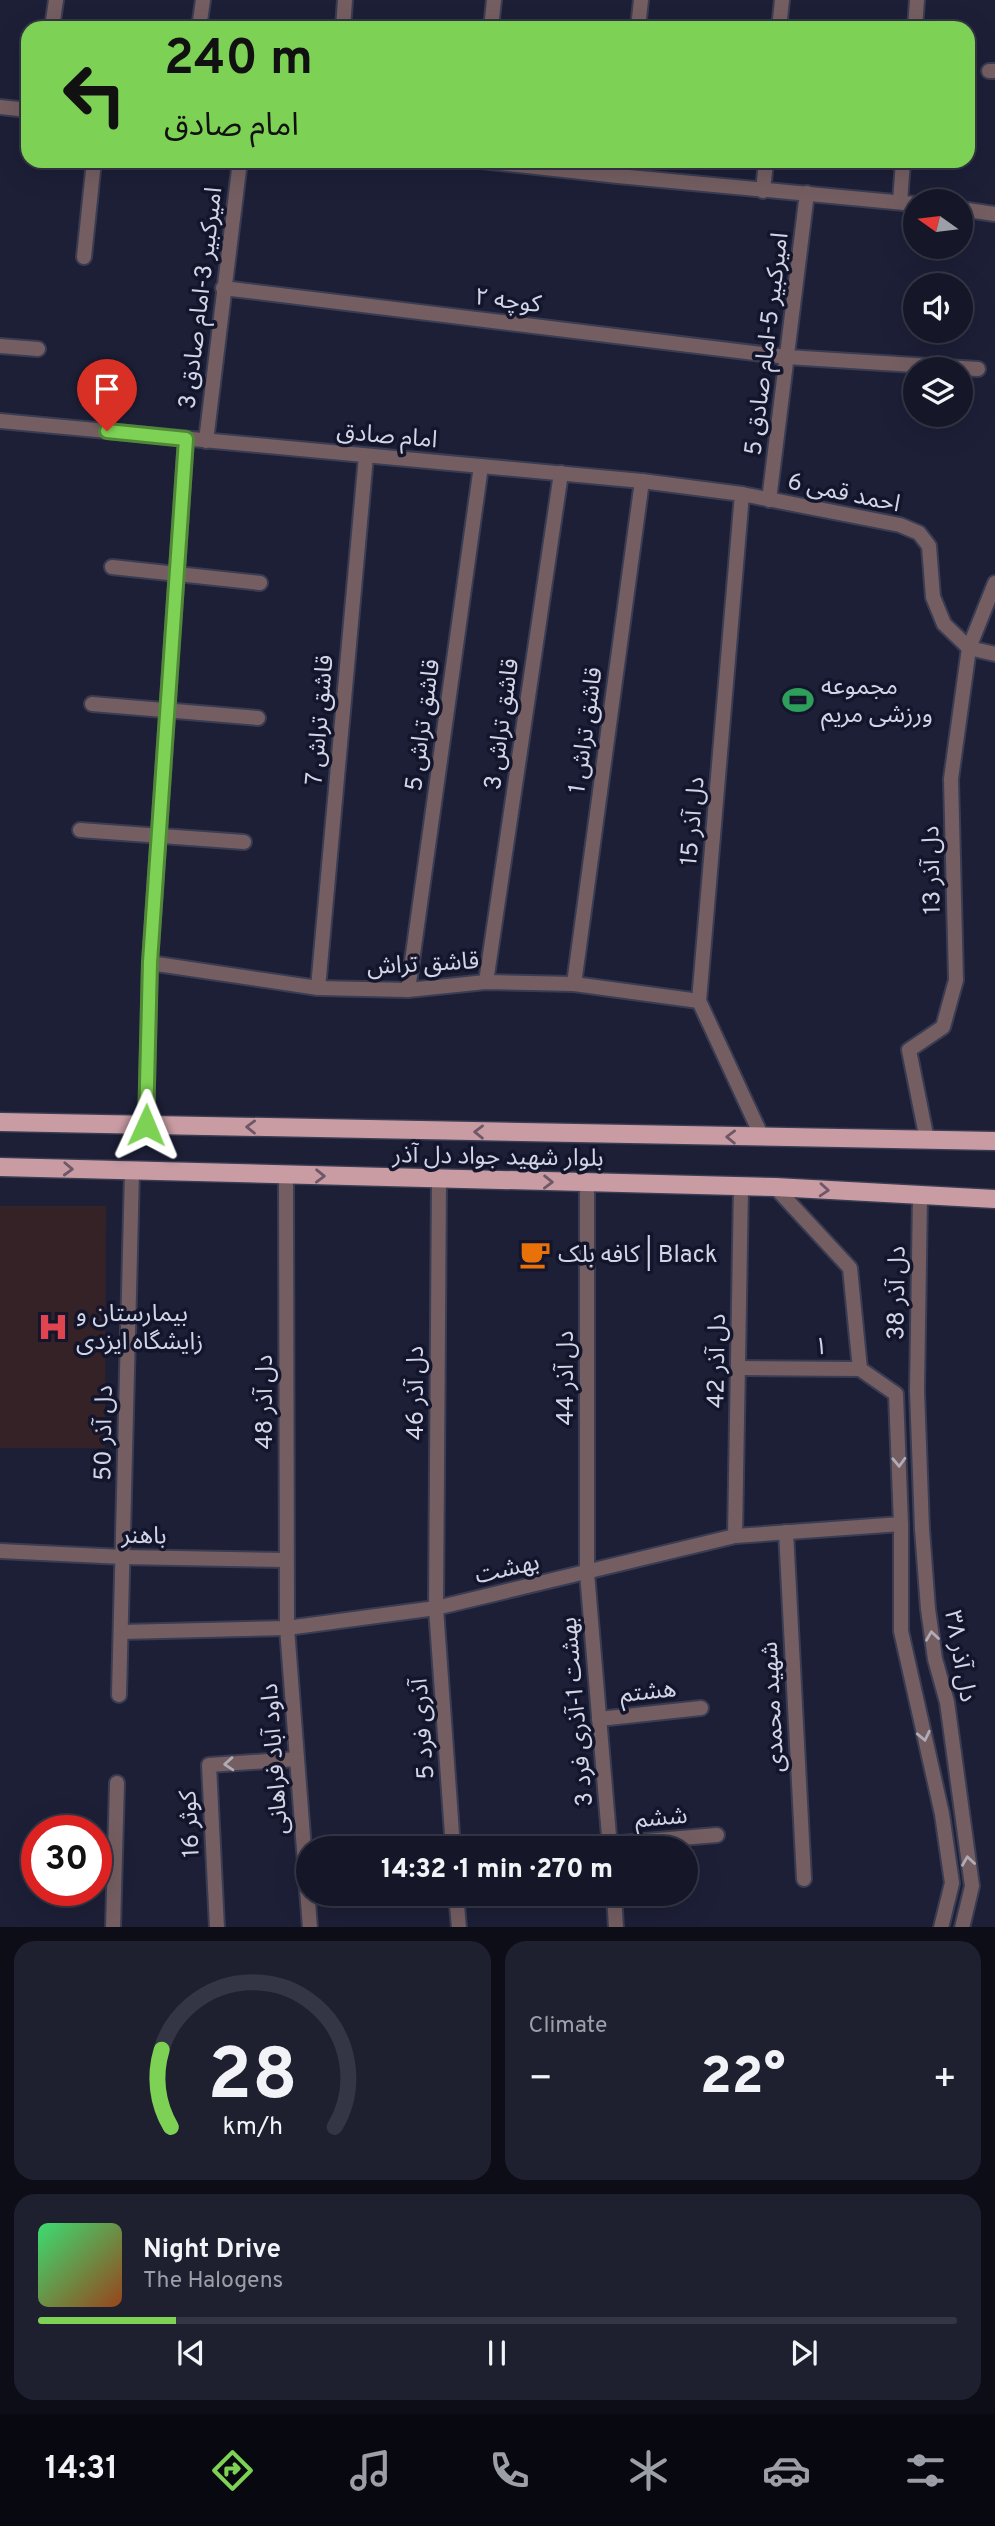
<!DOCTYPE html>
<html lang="en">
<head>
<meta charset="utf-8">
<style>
  body { margin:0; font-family:Overpass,"Noto Sans Arabic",sans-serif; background:#1e2030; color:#f1f3f6; height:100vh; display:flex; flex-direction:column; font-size:26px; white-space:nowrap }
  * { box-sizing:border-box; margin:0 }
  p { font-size:23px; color:#9d9fa8 }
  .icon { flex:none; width:38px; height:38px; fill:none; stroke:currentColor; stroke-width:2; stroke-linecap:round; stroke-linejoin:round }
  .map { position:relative; height:1927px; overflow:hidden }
  .details { display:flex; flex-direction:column; gap:14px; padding:14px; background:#0c0d16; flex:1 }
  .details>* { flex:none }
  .hud { position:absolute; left:21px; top:21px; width:954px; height:147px; border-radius:21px; box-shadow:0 7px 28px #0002,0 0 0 2px #343645; background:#7dd154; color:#111; overflow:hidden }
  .needle { width:46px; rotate:284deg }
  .controls { position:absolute; left:903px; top:189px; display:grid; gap:14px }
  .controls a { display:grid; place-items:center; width:70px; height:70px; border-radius:50%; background:#151728; box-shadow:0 7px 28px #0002,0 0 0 2px #343645; font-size:35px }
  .speed { position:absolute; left:21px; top:1815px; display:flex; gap:14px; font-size:35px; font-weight:700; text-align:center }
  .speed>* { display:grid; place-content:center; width:91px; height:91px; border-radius:50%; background:#151728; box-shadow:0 7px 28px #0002,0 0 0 2px #343645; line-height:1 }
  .speed .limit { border:10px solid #d22; background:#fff; color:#111 }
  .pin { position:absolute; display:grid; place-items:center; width:60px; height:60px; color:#fff; margin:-72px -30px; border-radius:50% 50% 50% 0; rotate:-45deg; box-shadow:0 0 7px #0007 }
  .pin .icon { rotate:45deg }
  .me { position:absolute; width:77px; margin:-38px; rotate:1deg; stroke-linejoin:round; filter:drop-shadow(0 0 5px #0008) }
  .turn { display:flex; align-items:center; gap:24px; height:147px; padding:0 28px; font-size:32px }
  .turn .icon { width:91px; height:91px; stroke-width:2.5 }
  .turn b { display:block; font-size:49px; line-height:60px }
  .big { font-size:52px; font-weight:800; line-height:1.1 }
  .details .tile { flex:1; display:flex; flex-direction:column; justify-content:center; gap:10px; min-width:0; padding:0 24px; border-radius:21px; background:#1e2030 }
  .details .dial { align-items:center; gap:0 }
  .dial svg { height:182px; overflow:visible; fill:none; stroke:#343645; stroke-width:7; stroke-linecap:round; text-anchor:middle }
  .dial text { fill:#f1f3f6; stroke:none }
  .song { display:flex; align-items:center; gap:21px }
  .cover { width:84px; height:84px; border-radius:10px; background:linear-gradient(135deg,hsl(140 70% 55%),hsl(20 70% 35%)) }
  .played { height:7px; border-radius:4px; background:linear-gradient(90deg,#7dd154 15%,#343645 15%) }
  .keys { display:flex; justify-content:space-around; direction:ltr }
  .heat { display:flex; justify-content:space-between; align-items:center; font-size:38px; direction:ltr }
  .details .tiles { flex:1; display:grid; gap:14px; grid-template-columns:1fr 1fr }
  .tile:last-child { grid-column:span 2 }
  .trip { position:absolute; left:296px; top:1836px; width:402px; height:70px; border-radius:35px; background:#151728; box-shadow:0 7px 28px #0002,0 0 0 2px #343645; font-weight:800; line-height:70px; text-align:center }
  .dock { display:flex; height:112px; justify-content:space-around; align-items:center; background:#080910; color:#9d9fa8 }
  .dock .icon { width:49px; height:49px }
  .dock .on { color:#7dd154 }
  .dock b { font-size:32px; color:#f1f3f6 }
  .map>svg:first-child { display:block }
</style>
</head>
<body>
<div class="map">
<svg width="995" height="1928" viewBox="0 0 995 1928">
  <rect width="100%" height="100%" fill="#1c1f36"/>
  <polygon fill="#352227" points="0,1206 106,1206 105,1448 0,1448"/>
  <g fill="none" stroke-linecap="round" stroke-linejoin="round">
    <g stroke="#393c52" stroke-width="18">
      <g id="street">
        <polyline points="52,28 56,0"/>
        <polyline points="199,28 203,0"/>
        <polyline points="343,28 345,0"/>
        <polyline points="491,28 494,0"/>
        <polyline points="638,28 641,0"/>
        <polyline points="779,28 782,0"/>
        <polyline points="915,28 917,0"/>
        <polyline points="989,71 995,71"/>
        <polyline points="0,107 28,110"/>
        <polyline points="482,161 618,176 915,204"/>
        <polyline points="618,176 620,161"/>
        <polyline points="763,191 766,161"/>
        <polyline points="900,202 903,161"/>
        <polyline points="961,209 995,214"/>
        <polyline points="84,257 94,161"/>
        <polyline points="223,288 787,357 978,369"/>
        <polyline points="0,346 38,349"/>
        <polyline points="0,421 642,481 742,494 900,525 919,533 929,546 933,597 944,624 969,648 995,654"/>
        <polyline points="206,441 240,161"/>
        <polyline points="742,494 699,1001 762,1137"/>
        <polyline points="769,500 807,193"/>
        <polyline points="112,567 260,583"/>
        <polyline points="92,704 258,718"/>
        <polyline points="80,830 244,842"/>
        <polyline points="150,963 318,988 408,990 486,982 574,984 699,1001"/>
        <polyline points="486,982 561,473"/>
        <polyline points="574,984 642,481"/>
        <polyline points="318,988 366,456"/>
        <polyline points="408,990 481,466"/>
        <polyline points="146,1125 150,963 186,439"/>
        <polyline points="927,1140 909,1050 943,1027 956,980 951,779 969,648 995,583"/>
        <polyline points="286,1175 287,1628 310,1928"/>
        <polyline points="439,1179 436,1608 453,1848"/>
        <polyline points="587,1182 587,1573 610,1848"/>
        <polyline points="775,1187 850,1268 860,1369"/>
        <polyline points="920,1196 917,1391 922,1529 928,1609 935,1659 947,1702 972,1886 962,1928"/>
        <polyline points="739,1368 860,1369 896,1394 901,1524 901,1631 942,1814 952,1883 941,1928"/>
        <polyline points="786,1532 804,1879"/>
        <polyline points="735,1536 741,1186"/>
        <polyline points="0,1551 123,1557 286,1560"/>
        <polyline points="121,1632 287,1628 436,1608 735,1536 901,1524"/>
        <polyline points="119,1695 132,1171"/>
        <polyline points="599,1719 701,1708"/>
        <polyline points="610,1844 717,1835"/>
        <polyline points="456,1894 459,1928"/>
        <polyline points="614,1894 616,1928"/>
        <polyline points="113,1928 117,1783"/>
        <polyline points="217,1928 209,1765 297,1759"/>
      </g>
    </g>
    <g stroke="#393c52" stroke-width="21">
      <g id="primary">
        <polyline points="0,1122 995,1141"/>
        <polyline points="0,1167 775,1187 995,1199"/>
      </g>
    </g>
    <use href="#street" stroke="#745e62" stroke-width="14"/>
    <use href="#primary" stroke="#c99ca4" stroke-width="18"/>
  </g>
  <defs><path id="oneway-chevron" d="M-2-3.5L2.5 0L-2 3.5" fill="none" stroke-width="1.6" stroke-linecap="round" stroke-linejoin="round" transform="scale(1.75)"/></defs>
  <g stroke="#6e5868">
    <use href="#oneway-chevron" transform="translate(251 1127) rotate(-179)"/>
    <use href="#oneway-chevron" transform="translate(479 1132) rotate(-179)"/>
    <use href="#oneway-chevron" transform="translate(731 1137) rotate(-179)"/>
    <use href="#oneway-chevron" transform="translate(68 1169) rotate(2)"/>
    <use href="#oneway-chevron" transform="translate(320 1176) rotate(1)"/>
    <use href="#oneway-chevron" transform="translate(548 1182) rotate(1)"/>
    <use href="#oneway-chevron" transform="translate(824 1190) rotate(4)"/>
  </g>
  <g stroke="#b1abb7">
    <use href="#oneway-chevron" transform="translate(899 1462) rotate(88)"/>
    <use href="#oneway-chevron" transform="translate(932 1636) rotate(-98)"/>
    <use href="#oneway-chevron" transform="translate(924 1736) rotate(78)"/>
    <use href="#oneway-chevron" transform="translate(229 1764) rotate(176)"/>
    <use href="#oneway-chevron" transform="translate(968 1861) rotate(-98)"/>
  </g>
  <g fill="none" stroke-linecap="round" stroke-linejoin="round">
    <g stroke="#518837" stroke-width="18">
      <polyline id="route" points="107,431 186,439 150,962 146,1125"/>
    </g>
    <use href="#route" stroke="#7dd154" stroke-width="12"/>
  </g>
  <defs>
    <g id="stadium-bare" transform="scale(2.415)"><path d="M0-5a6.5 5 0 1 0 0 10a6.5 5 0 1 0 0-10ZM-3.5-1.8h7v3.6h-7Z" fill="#2e9e5b" stroke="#13152c" stroke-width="2.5" paint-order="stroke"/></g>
    <g id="cafe-bare" transform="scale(2.415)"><path d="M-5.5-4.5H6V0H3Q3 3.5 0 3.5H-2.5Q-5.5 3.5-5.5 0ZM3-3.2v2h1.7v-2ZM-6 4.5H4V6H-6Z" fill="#e8710a" stroke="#13152c" stroke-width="2.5" paint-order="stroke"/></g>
    <g id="hospital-bare" transform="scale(2.415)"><path d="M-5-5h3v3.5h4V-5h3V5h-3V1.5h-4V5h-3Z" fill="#e0444e" stroke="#13152c" stroke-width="2.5" paint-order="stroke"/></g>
  </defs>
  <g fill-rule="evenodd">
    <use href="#stadium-bare" x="798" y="700"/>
    <use href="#cafe-bare" x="535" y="1254"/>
    <use href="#hospital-bare" x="53" y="1327"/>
  </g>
  <g text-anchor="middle" stroke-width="7" stroke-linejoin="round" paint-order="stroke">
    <g font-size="24" fill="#d2d5e5" stroke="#13152c">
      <text transform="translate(200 298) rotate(-83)" y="8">امیرکبیر 3-امام صادق 3</text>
      <text transform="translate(508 300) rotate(7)" y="8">کوچه ۲</text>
      <text transform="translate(766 344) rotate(-83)" y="8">امیرکبیر 5-امام صادق 5</text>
      <text transform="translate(387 435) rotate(5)" y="8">امام صادق</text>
      <text transform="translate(844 492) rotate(12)" y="8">احمد قمی 6</text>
      <text transform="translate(319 720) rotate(-85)" y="8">قاشق تراش 7</text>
      <text transform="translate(501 724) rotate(-82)" y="8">قاشق تراش 3</text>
      <text transform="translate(422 725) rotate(-82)" y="8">قاشق تراش 5</text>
      <text transform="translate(585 730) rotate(-82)" y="8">قاشق تراش 1</text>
      <text transform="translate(692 821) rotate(-85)" y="8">دل آذر 15</text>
      <text transform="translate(931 870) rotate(-91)" y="8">دل آذر 13</text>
      <text transform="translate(423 963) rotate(-3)" y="8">قاشق تراش</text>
      <text transform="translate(498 1156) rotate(1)" y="8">بلوار شهید جواد دل آذر</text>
      <text transform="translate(896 1293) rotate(-89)" y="8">دل آذر 38</text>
      <text transform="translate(821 1346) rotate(1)" y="8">۱</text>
      <text transform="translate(716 1361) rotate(-89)" y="8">دل آذر 42</text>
      <text transform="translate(565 1378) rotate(-90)" y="8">دل آذر 44</text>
      <text transform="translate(415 1393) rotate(-90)" y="8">دل آذر 46</text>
      <text transform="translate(264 1402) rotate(-90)" y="8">دل آذر 48</text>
      <text transform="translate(103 1433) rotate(-89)" y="8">دل آذر 50</text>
      <text transform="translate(144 1535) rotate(1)" y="8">باهنر</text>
      <text transform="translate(507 1568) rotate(-13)" y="8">بهشت</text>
      <text transform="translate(961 1656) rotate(80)" y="8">دل آذر ۳۸</text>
      <text transform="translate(648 1691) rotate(-6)" y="8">هشتم</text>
      <text transform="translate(772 1707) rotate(-93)" y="8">شهید محمدی</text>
      <text transform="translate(576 1712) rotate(-95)" y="8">بهشت 1-آذری فرد 3</text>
      <text transform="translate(422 1729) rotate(-94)" y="8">آذری فرد 5</text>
      <text transform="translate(274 1759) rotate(-94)" y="8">داود آباد فراهانی</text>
      <text transform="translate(661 1817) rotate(-5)" y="8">ششم</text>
      <text transform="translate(189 1824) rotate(-93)" y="8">کوثر 16</text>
    </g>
    <g font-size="24" fill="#d2d5e5" stroke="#13152c" text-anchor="start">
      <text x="821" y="694">مجموعه<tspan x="821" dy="28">ورزشی مریم</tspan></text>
      <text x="558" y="1262">کافه بلک | Black</text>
      <text x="76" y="1321">بیمارستان و<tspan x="76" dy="28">زایشگاه ایزدی</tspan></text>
    </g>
  </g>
</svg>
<div class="controls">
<a><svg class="needle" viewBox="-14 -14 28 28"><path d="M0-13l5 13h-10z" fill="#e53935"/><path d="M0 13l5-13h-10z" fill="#9d9fa8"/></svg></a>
<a><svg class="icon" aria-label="sound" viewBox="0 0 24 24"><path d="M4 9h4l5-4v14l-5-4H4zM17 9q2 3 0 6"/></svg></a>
<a><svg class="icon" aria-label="layers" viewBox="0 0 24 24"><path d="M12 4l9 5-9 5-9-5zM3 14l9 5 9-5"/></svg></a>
</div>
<div class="speed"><div class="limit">30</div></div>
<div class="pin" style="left:107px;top:431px;background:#d93025"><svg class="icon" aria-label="arrive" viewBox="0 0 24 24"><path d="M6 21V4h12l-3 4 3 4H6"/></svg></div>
<svg class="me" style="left:146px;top:1125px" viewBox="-20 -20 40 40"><path d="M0-17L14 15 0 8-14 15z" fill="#7dd154" stroke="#fff" stroke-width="4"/></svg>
<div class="trip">14:32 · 1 min · 270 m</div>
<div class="hud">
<div class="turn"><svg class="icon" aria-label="left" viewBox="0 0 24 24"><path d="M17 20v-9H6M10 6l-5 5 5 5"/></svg><div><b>240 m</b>امام صادق</div></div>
</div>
</div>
<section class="details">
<div class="tiles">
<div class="tile dial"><svg viewBox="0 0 100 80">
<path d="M14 69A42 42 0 1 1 86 69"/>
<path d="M14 69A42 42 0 0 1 10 35" stroke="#7dd154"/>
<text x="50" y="56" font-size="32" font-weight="700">28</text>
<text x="50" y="72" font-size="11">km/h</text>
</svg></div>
<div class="tile"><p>Climate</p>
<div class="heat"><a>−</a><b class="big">22°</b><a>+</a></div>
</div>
<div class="tile">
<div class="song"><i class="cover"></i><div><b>Night Drive</b><p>The Halogens</p></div></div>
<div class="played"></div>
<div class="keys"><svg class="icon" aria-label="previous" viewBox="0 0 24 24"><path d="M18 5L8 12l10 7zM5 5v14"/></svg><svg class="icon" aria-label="pause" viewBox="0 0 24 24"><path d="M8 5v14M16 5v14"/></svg><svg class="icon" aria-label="next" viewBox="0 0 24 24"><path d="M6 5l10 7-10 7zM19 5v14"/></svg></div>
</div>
</div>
</section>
<nav class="dock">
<b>14:31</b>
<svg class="icon on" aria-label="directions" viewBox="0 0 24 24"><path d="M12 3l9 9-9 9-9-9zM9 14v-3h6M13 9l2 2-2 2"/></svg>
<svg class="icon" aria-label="music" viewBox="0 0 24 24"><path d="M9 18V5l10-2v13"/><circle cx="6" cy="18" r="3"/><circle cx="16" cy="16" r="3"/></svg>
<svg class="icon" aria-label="phone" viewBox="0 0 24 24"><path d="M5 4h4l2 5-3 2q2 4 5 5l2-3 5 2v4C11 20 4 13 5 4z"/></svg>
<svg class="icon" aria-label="climate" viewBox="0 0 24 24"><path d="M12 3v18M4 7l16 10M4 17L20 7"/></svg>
<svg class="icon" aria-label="car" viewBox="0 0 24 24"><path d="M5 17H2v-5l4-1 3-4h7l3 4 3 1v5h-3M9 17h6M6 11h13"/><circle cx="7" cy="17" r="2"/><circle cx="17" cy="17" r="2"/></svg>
<svg class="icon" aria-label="filters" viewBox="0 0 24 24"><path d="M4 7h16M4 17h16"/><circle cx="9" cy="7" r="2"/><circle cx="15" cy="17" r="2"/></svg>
</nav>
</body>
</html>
